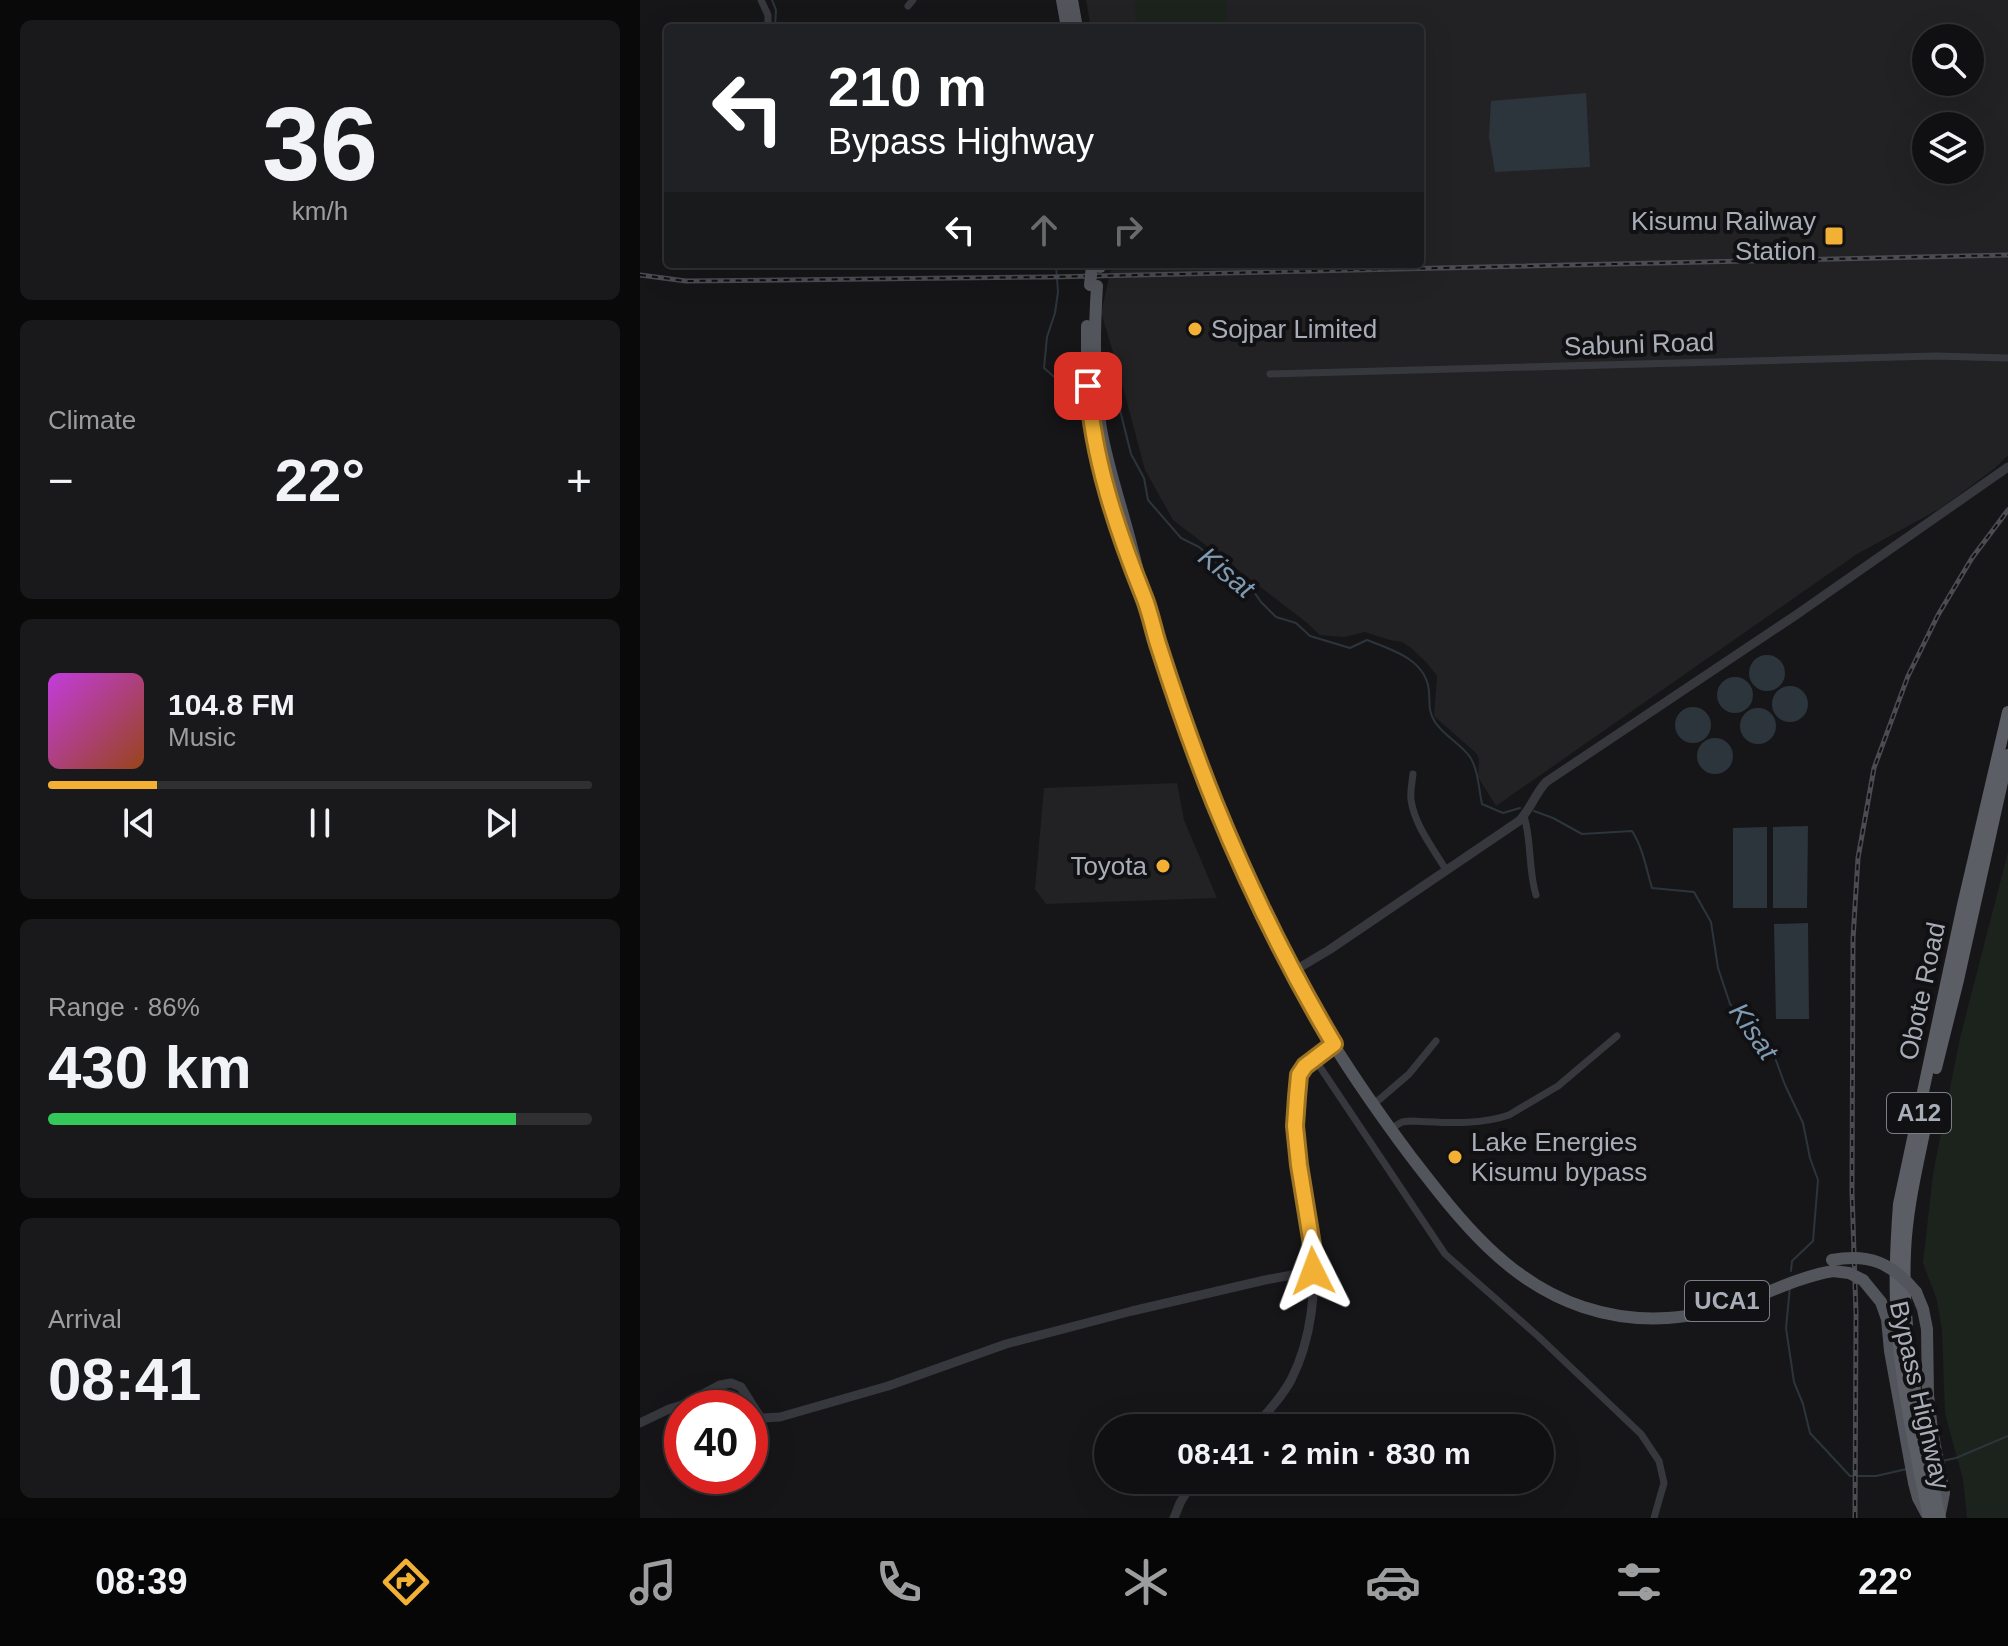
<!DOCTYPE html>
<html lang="en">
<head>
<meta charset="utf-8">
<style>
  body { margin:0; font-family:Arial,sans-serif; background:#19191b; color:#f1f3f6; height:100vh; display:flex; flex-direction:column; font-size:30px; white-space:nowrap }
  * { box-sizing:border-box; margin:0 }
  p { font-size:26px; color:#9c9d9f }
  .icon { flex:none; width:44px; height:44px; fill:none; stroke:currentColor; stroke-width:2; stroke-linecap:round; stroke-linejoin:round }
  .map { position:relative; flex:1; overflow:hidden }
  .details { display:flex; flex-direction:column; gap:20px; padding:20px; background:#09090a; width:640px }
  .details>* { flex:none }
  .top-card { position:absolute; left:24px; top:24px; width:760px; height:244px; border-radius:8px; box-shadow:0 8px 32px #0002,0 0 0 2px #303032; background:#202124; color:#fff; overflow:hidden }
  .tools { position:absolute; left:1272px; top:24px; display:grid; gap:16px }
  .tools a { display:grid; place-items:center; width:72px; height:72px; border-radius:50%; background:#101012; box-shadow:0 8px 32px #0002,0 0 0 2px #303032; font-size:40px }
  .speed { position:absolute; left:24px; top:1390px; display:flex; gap:16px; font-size:40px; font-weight:700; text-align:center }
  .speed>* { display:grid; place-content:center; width:104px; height:104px; border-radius:50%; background:#101012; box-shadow:0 8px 32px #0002,0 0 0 2px #303032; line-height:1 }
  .speed .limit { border:12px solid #d22; background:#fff; color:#111 }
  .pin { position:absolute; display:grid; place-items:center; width:68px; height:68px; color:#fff; margin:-34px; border-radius:16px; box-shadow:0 4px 12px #0006 }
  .me { position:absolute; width:88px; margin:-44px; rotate:357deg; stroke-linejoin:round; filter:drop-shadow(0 0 6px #0008) }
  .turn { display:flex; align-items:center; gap:28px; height:168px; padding:0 32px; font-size:36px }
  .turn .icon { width:104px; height:104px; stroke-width:2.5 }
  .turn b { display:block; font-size:56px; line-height:68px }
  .lanes { display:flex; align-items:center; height:76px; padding:0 32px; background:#0003; justify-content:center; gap:40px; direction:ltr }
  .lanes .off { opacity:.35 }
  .big { font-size:60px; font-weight:700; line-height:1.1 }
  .details .tile { flex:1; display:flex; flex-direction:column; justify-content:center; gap:12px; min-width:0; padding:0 28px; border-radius:12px; background:#19191b }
  .details .dial { align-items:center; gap:0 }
  .dial b { font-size:104px; line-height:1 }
  .song { display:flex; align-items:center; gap:24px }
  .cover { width:96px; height:96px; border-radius:12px; background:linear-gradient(135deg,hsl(290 70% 55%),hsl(20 70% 35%)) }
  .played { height:8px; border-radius:4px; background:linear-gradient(90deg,#f2b134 20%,#303032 20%) }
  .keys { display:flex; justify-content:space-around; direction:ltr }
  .heat { display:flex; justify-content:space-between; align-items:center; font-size:44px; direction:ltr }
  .charge { height:12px; border-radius:6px; background:linear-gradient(90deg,#34c759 86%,#303032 0) }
  .trip { position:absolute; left:454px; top:1414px; width:460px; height:80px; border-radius:40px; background:#101012; box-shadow:0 8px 32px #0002,0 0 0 2px #303032; font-weight:700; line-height:80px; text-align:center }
  .tab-bar { display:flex; height:128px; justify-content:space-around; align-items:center; background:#060607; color:#9c9d9f }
  .tab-bar .icon { width:56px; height:56px }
  .tab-bar .selected { color:#f2b134 }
  .tab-bar b { font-size:36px; color:#f1f3f6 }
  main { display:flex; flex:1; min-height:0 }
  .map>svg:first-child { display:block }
</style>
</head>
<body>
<main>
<section class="details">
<div class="tile dial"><b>36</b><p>km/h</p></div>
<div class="tile"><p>Climate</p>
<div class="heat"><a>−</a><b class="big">22°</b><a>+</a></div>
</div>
<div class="tile">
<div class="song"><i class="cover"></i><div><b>104.8 FM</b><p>Music</p></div></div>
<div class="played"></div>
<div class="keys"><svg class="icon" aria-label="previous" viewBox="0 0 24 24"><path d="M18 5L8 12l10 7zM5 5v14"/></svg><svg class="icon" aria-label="pause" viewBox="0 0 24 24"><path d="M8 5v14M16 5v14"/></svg><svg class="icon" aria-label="next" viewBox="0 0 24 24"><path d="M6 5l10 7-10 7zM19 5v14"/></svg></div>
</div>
<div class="tile"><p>Range · 86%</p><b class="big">430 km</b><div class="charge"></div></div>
<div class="tile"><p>Arrival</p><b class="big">08:41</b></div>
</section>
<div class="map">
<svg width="1368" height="1518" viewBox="0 0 1368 1518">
  <rect width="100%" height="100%" fill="#161618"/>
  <g fill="#222225" fill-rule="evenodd">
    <path d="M446,0H1368V455L1354,469L1301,508L1217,554L856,806L838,777L839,759L836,753L794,716L797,676L787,663L770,647L762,642L750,640L725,632L704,637L680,635L666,622L533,520L505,470L477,365L461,313L472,264H780V28H451ZM1286,38H1330V82H1286ZM1286,126H1330V170H1286Z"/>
    <polygon points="537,783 544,820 577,898 406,904 395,889 404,788"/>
  </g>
  <g fill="#1c231d">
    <polygon points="495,0 586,0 587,28 495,28"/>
    <polygon points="1368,852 1368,1518 1327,1518 1323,1479 1305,1414 1302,1330 1297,1300 1283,1263 1293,1174 1320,1038"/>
  </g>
  <g fill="#2c353c">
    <polygon points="946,93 950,167 855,172 849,137 851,101"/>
    <circle cx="1127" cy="673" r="18"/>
    <circle cx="1095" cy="695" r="18"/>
    <circle cx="1150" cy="704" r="18"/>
    <circle cx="1053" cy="725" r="18"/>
    <circle cx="1118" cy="726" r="18"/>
    <circle cx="1075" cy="756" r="18"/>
    <polygon points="1168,826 1167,908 1133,908 1133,827"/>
    <polygon points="1127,827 1127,908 1093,908 1093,828"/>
    <polygon points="1168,923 1169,1019 1136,1019 1134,924"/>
  </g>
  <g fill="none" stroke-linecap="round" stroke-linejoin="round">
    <g stroke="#2c353c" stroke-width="2">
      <polyline points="132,0 136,10 135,28"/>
      <polyline points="408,264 416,265 418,292 415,313 407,337 404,368 420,382 443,386"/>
      <path d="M461,388L466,389L479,406L491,454L504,478L508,500L541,538L559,547L574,560L585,574L605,579L621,602L636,617L656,623L670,636L710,648L727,640C753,650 787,660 789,692C790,704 788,711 795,722C804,736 821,744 830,757C838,769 839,790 842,804L863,813L880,808"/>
      <path d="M894,811L913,818L942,834L992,831C1003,848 1006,868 1012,888L1054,892L1071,922L1078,968L1090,1004L1134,1055L1145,1085L1163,1123L1170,1158L1178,1180L1173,1241L1152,1261L1151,1271"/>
      <polyline points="1150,1287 1146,1328 1154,1382 1163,1404 1170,1433 1210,1476 1236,1476 1267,1469"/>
      <polyline points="1302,1461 1316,1458 1368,1436"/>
    </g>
    <g stroke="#37383d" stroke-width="7">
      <polyline points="121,0 128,15 128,28"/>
      <polyline points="268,6 273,0"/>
      <polyline points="630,374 1295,356 1368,358"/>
      <path d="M773,774C772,783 770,792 771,800C775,826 793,848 806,870"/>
      <path d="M884,816C892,842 888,869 896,895"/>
      <polyline points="674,1058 805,1254 899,1337 1001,1434 1019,1461 1024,1483 1014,1518"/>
      <polyline points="733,1105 769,1074 796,1041"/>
      <path d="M750,1129L762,1122L770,1121C802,1122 838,1126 869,1115L918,1086L977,1036"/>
    </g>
    <g stroke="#37383d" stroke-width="9">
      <path d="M652,972L689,950L879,821C890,810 895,794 906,782L1156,615L1368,467"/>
      <polyline points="0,1423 29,1409 42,1405 80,1385 91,1383 101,1387 120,1417 123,1418 140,1417 248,1386 366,1344 492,1311 625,1280 673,1271"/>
      <path d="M613,1428C626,1414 641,1398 651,1380C672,1339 677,1287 672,1242C668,1209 660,1177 657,1145C655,1124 652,1090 661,1072C667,1059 683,1051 694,1044"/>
      <polyline points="534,1518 540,1503 554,1480"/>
    </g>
    <g stroke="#53555c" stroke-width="12">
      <polyline points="422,0 427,28"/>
      <polyline points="432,0 437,28"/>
      <polyline points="460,267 460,264"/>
      <path d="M457,286C454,333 453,382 461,429C468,469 482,508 492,548C500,578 507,608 516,638C527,672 540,706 552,740C573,798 596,856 622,913C661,1000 715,1082 772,1158C819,1219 867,1282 943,1307C1000,1326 1055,1320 1111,1299C1138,1288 1164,1276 1193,1271"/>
      <polyline points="447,367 447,326"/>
      <polyline points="1223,1280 1241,1302 1247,1319 1250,1351 1274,1483 1278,1498 1286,1513"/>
      <polyline points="1276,1292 1283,1309 1287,1329 1288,1395 1292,1430 1304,1493 1300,1513"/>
    </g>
    <g stroke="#5b5e65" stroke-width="12">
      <polyline points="1296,1068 1318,980 1368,755"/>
      <path d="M1288,1113C1279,1159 1267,1204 1265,1252C1261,1336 1282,1435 1300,1518"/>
      <path d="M1289,1518C1276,1453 1261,1388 1257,1322C1254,1283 1256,1244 1259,1204L1323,905L1368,712"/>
    </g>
    <g stroke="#4a4c52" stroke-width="5">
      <g id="rail">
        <polyline points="0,275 46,281 410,277 1368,255"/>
        <polyline points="1215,1518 1216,1314 1212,1192 1213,939 1218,858 1234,768 1268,676 1298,615 1332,558 1368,510"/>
      </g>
    </g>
    <use href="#rail" stroke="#111113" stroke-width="2" stroke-dasharray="6" stroke-linecap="butt"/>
    <g stroke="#53555c" stroke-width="12">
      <polyline points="450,285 452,265"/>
      <path d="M1192,1260C1229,1253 1252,1263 1276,1292"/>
      <polyline points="1193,1271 1209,1273 1223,1280"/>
    </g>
  </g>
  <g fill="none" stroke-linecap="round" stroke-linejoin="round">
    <g stroke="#9d7322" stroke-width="20">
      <path id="route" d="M448,386C453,459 477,530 504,597C510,612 513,628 518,644C535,697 554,752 575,804C609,887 648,967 694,1044L665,1066L659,1075L657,1097L655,1126L659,1165L672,1245L673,1271"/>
    </g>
    <use href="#route" stroke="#f2b134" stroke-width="14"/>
  </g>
  <g fill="#f2b134" stroke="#111113" stroke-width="3">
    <rect x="1184" y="226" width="20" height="20" rx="4"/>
    <circle cx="555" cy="329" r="8"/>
    <circle cx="523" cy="866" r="8"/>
    <circle cx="815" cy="1157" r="8"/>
  </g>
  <g text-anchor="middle" stroke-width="8" stroke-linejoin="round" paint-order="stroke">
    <g fill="#111113" stroke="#7b7e86" stroke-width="2">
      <rect x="1247" y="1093" width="64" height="40" rx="6"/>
      <rect x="1045" y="1281" width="84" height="40" rx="6"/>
    </g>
    <g font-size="24" font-weight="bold" fill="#a8adb8">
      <text x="1279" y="1121">A12</text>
      <text x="1087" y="1309">UCA1</text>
    </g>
    <g font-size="26" fill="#a8adb8" stroke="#111113" text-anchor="end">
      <text x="1176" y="230">Kisumu Railway<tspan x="1176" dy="30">Station</tspan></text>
      <text x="571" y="338" text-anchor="start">Sojpar Limited</text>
      <text x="507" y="875">Toyota</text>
      <text x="831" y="1151" text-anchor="start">Lake Energies<tspan x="831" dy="30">Kisumu bypass</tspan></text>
    </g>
    <g font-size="26" fill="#a8adb8" stroke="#111113">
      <text transform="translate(999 344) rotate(-2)" y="9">Sabuni Road</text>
      <text transform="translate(1282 991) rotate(-78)" y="9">Obote Road</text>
      <text transform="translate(1280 1395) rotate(77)" y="9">Bypass Highway</text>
    </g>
    <g font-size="28" font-style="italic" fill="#7f9bb3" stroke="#111113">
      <text transform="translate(587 572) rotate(39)" y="10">Kisat</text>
      <text transform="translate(1114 1031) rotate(55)" y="10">Kisat</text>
    </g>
  </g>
</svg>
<div class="tools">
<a><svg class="icon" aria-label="search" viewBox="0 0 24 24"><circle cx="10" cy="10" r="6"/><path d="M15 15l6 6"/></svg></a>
<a><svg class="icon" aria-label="layers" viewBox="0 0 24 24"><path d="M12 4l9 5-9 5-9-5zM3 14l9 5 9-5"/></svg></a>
</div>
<div class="speed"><div class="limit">40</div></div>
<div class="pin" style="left:448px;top:386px;background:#d93025"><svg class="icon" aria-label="arrive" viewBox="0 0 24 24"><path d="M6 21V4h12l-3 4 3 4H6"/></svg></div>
<svg class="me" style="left:673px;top:1271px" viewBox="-20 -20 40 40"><path d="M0-17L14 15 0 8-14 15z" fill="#f2b134" stroke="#fff" stroke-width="4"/></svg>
<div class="trip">08:41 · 2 min · 830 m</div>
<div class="top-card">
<div class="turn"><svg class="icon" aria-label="left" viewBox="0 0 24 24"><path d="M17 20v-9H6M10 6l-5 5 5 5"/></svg><div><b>210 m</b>Bypass Highway</div></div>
<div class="lanes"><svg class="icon" aria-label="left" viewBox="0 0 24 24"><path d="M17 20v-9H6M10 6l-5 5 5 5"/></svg><svg class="icon off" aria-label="ahead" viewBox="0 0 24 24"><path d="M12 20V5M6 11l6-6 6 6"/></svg><svg class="icon off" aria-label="right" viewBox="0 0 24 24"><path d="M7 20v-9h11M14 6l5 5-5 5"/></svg></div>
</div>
</div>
</main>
<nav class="tab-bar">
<b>08:39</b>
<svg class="icon selected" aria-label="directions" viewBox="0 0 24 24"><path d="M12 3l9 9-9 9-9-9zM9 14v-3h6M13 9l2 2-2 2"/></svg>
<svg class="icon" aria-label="music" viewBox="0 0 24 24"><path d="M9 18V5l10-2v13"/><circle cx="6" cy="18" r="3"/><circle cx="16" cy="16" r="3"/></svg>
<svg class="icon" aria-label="phone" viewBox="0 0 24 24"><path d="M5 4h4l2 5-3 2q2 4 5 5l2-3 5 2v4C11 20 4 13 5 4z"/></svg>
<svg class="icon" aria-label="climate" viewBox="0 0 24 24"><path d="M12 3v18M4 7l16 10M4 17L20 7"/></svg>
<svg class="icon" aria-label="car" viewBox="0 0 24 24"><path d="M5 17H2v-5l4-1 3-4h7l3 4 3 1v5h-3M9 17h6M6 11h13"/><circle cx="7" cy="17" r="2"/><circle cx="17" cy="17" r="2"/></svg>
<svg class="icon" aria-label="filters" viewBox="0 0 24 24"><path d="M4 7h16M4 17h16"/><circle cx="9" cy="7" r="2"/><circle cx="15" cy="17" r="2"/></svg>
<b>22°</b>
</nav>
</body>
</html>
